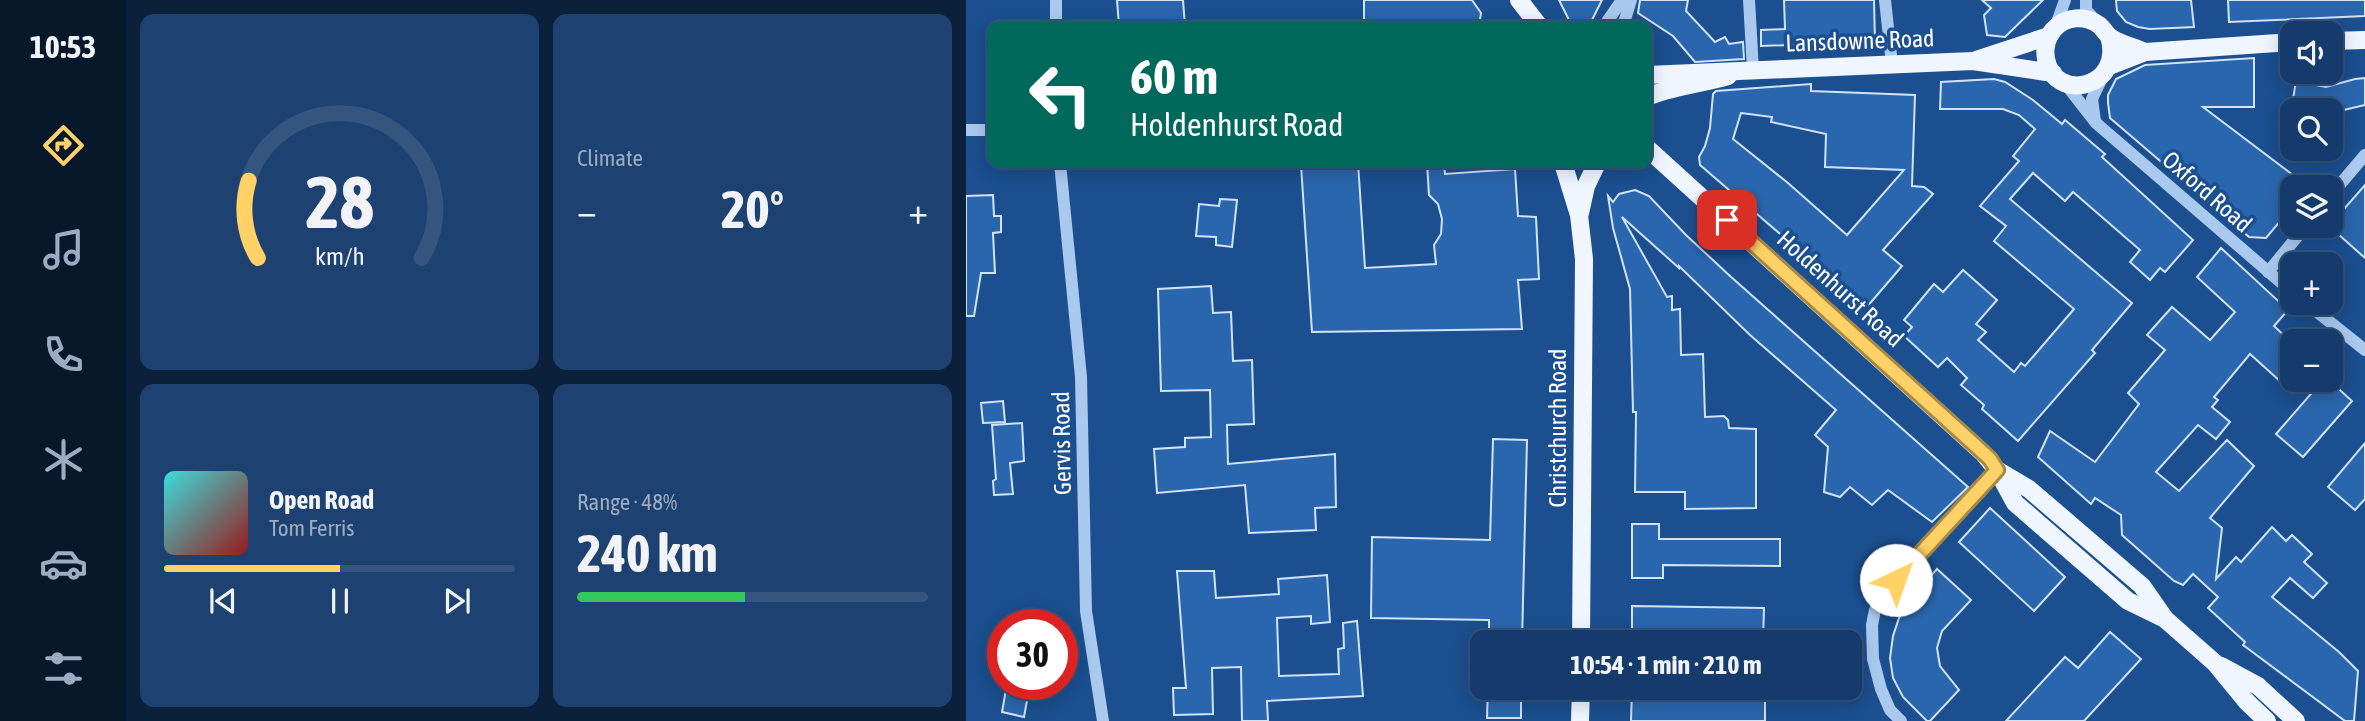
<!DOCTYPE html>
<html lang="en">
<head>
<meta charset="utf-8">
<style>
  body { margin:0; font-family:"Asap Condensed",sans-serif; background:#1d4271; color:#f1f3f6; height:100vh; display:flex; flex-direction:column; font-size:26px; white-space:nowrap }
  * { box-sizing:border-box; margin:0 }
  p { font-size:23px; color:#9dadc1 }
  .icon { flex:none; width:38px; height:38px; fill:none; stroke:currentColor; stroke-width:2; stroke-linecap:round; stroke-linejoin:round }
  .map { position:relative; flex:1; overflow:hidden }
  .panel { display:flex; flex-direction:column; gap:14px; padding:14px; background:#0b203b; width:840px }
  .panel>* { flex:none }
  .top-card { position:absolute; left:21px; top:21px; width:665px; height:147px; border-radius:14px; box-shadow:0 4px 18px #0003,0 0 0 2px #33557e; background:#00695c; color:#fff; overflow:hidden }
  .controls { position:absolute; left:1314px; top:21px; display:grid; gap:14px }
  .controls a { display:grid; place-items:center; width:63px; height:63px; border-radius:14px; background:#143b6b; box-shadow:0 4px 18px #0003,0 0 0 2px #33557e; font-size:35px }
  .speed { position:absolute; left:21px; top:609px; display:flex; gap:14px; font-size:35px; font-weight:700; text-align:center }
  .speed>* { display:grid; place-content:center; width:91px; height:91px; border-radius:50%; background:#143b6b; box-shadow:0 4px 18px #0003,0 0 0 2px #33557e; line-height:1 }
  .speed .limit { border:10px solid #d22; background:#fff; color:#111 }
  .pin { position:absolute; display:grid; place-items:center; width:60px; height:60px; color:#fff; margin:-30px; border-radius:14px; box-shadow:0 4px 10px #0006 }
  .me { position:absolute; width:77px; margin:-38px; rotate:42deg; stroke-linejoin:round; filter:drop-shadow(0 0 5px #0008) }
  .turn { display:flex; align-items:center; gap:24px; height:147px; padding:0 28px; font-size:32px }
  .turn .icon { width:91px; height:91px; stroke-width:2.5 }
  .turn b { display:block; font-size:49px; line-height:60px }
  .big { font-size:52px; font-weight:700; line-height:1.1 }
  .panel .tile { flex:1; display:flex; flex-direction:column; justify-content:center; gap:10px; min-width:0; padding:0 24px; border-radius:14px; background:#1d4271 }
  .panel .dial { align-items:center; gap:0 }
  .dial svg { height:182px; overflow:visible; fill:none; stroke:#33557e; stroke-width:7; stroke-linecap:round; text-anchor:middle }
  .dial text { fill:#f1f3f6; stroke:none }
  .song { display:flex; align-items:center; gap:21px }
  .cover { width:84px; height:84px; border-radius:10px; background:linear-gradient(135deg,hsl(180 70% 55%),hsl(0 70% 35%)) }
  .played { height:7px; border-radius:4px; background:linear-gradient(90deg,#ffd166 50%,#33557e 50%) }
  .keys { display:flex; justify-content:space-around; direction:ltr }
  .heat { display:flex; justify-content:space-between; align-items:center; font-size:38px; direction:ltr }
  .charge { height:10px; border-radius:5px; background:linear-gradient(90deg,#34c759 48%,#33557e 0) }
  .panel .tiles { flex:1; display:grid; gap:14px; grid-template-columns:repeat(2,1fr) }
  .trip { position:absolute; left:504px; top:630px; width:392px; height:70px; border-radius:14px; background:#143b6b; box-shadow:0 4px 18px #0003,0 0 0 2px #33557e; font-weight:700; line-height:70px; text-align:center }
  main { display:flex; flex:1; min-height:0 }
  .menu { display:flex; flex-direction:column; width:126px; justify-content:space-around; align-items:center; background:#08182b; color:#9dadc1 }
  .menu .icon { width:49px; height:49px }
  .menu .active { color:#ffd166 }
  .menu b { font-size:32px; color:#f1f3f6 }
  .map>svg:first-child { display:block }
</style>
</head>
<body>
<main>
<nav class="menu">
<b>10:53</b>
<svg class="icon active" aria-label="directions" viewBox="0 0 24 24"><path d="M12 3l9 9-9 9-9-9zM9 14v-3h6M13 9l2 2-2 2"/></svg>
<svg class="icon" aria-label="music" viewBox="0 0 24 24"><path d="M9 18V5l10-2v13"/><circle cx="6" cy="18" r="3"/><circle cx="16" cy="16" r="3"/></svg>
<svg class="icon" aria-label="phone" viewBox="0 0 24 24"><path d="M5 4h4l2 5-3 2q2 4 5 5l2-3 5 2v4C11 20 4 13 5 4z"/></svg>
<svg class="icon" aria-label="climate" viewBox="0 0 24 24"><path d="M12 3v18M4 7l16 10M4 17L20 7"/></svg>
<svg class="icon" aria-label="car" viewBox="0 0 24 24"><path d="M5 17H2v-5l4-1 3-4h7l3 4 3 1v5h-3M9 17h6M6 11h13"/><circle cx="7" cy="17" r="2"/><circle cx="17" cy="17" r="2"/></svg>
<svg class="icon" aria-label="filters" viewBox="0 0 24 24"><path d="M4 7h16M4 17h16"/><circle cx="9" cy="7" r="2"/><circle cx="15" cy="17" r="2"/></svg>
</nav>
<section class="panel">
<div class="tiles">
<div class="tile dial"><svg viewBox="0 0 100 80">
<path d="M14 69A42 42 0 1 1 86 69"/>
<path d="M14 69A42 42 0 0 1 10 35" stroke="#ffd166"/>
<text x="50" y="56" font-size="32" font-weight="700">28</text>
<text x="50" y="72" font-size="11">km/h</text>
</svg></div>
<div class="tile"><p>Climate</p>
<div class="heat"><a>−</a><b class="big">20°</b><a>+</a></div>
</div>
<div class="tile">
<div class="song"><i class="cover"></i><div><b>Open Road</b><p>Tom Ferris</p></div></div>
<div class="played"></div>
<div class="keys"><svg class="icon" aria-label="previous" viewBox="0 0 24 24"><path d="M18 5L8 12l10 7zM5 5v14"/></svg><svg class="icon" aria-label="pause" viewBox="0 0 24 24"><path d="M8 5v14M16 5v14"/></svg><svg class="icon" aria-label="next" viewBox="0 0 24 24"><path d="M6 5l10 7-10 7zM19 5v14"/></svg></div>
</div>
<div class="tile"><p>Range · 48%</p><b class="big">240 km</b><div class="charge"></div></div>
</div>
</section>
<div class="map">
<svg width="1399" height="721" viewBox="0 0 1399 721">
  <rect width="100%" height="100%" fill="#1b4f8f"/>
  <g fill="#2a66ad" stroke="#cfe3fa" stroke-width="2" fill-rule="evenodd">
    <polygon points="151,0 217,0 219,26 153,26"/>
    <polygon points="398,0 506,0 515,13 513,26 398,26"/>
    <polygon points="593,0 636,0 623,26 606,26"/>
    <polygon points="674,0 722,0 720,11 749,42 759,37 763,44 777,42 778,59 729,62 707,36 672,13"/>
    <polygon points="818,0 908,0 909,42 795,46 795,30 819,29"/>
    <polygon points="1016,0 1077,0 1039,37 1021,35 1018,15 1025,8"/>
    <polygon points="1150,0 1225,0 1228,27 1184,29 1172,27 1160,22 1151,11"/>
    <polygon points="1262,0 1399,0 1399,16 1263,22"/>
    <polygon points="1288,58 1288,107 1237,107 1343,187 1326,187 1326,207 1300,238 1283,237 1144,118 1142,103 1142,95 1150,79 1179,65"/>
    <polygon points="1399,78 1399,105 1365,113 1365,110 1342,110 1326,105 1330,81 1360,87 1389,79"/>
    <polygon points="1028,79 1039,82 1067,100 1096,124 1099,120 1139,154 1136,157 1227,240 1199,272 1194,268 1184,280 1164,262 1174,250 1107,192 1099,201 1067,173 1044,199 1166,303 1126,350 1129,353 1052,441 1016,409 1018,405 995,385 1001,378 981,358 972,367 938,336 946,327 938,320 968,284 977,292 997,270 1031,300 1010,324 1020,332 1012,340 1048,372 1055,363 1059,366 1108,309 1028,241 1040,226 1014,206 1053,161 1047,156 1069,129 1053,115 1037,109 974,109 975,82"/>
    <path d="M845,84V91L949,95L946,186L958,187L967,194L917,250L936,266L900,308L734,165L733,157L739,146L744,128L747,94L750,91ZM775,113L806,117L805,122L860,134L859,167L938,170L881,235L822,183L767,139Z"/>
    <polygon points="362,163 392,163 399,268 470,264 468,245 475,234 476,219 472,204 463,195 461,163 478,163 479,174 549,169 552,216 570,217 573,279 552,280 556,329 346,332 335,165"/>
    <polygon points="1399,185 1399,258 1363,226"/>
    <polygon points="669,190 683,196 720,235 764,276 1002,487 966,522 922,490 906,505 884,487 874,497 858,492 862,447 849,435 870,410 784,335 713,266 713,268 656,217 701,297 706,296 706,310 714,309 715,355 737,354 739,417 758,416 762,420 763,428 790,429 790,508 719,509 719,492 669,492 670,412 667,412 664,289 647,228 642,196 647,202 653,194"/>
    <polygon points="27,195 28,216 35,216 35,232 27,233 29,273 15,273 8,316 0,316 0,196"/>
    <polygon points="254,199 271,200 266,247 250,245 250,237 230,236 233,204 253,206"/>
    <polygon points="1255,248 1322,310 1308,326 1326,343 1326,392 1284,354 1248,397 1252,400 1246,407 1264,422 1250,439 1232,425 1190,472 1213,491 1261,440 1288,466 1244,518 1256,528 1250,579 1270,557 1275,562 1306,527 1320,541 1326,535 1346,554 1338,562 1361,583 1347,598 1324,578 1306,597 1373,652 1392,671 1388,721 1379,721 1277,645 1279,642 1242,608 1252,597 1227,574 1217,585 1208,581 1156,535 1155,515 1129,498 1125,504 1072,457 1084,431 1129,462 1173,404 1162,393 1199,350 1181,335 1206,307 1244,340 1269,312 1231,277"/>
    <polygon points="245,286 247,313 265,312 267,361 286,360 288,424 261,425 262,464 369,454 370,507 349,508 350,530 283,533 279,485 191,493 188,449 219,447 219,438 245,437 244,390 195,391 192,289"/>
    <polygon points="1357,380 1363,380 1386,401 1337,457 1310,434"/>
    <polygon points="37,401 39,422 17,423 15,403"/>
    <polygon points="56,423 58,461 44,463 47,494 28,495 27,481 30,479 26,425"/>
    <polygon points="527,439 561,440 556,642 523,642 523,620 405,618 406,537 524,540"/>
    <polygon points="1399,443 1399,499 1389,510 1362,487"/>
    <polygon points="1024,508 1099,577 1068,611 993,542"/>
    <polygon points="666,524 693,524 693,539 814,539 814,566 697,565 697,578 666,578"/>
    <polygon points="971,569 1005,600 976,631 971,648 974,666 993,690 964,721 961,721 937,697 927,678 924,658 927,636 933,618 945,598"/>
    <polygon points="211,571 248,571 250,598 313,594 312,579 361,575 364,622 345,624 345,616 311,618 313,676 373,674 372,649 378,648 377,623 391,621 397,696 301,701 302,721 276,721 275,667 246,668 247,714 208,715 207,688 220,688"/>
    <polygon points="666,606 798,608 797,642 666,642"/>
    <polygon points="1144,632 1175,659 1118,721 1040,721 1099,657 1112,668"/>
    <polygon points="41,684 64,684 58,717 36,712"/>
    <polygon points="522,688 555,688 555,718 521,718"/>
    <polygon points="666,688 799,688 799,721 665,721"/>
  </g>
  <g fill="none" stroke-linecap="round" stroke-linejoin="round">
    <g stroke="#a9c9ee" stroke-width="12">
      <polyline points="90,0 90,26"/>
      <polyline points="783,0 787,70"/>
      <polyline points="919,0 926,64"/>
      <polyline points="1120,0 1120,10 1132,23"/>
      <polyline points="638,26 656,0"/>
      <polyline points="657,26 665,0"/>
      <polyline points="1089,28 1099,0"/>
      <polyline points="1098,82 1130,123 1326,292"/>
      <polyline points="1129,121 1126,99 1137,76"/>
      <polyline points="0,130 26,130"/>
      <polyline points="94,163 115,377 120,611 137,721"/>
      <polyline points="1365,195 1399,155"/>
      <polyline points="1302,272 1340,226"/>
      <polyline points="1340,303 1399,350"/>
      <polyline points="935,721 924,710 915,689 907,659 906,625 909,610 919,593 1031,470"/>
    </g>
    <g stroke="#f0f6ff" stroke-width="18">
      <polyline points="553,0 573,26"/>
      <path d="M1143,36C1159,88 1089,104 1080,59C1078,48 1081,37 1088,29C1100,16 1119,15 1133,25C1137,28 1140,34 1144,37C1154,44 1168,47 1179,52"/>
      <polyline points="1365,41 1399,40"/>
      <polyline points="1010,60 1083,36"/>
      <polyline points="1143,66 1179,52 1326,42"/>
      <polyline points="681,75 1007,61 1087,73"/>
      <path d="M681,97C706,86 735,84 762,76"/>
      <polyline points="681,148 1017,453 1031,470 1049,503 1162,601 1199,619"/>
      <polyline points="597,163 613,215 618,259 615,642"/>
      <polyline points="614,213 620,186 631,163"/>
      <polyline points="1031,470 1063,489 1176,586 1199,619 1249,663 1281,702 1301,721"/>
      <polyline points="1255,666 1292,686 1330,721"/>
      <polyline points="614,721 615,688"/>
    </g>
  </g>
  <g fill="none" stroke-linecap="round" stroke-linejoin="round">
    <g stroke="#a68842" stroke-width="18">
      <polyline id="route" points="761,220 999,436 1024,459 1031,470 930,580"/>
    </g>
    <use href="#route" stroke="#ffd166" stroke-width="12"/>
  </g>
  <g text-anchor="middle" stroke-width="7" stroke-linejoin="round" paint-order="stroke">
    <g font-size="24" fill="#fff" stroke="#1b4f8f">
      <text transform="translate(894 41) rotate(-2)" y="8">Lansdowne Road</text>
      <text transform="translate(1241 192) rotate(41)" y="8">Oxford Road</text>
      <text transform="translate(874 289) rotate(42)" y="8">Holdenhurst Road</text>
      <text transform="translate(592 428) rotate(-90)" y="8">Christchurch Road</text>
      <text transform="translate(96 443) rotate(-91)" y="8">Gervis Road</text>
    </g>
  </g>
</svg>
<div class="controls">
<a><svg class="icon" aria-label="sound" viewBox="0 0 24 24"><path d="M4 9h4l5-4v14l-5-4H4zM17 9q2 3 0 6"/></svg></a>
<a><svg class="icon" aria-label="search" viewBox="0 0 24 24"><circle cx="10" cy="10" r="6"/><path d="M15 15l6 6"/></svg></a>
<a><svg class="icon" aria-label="layers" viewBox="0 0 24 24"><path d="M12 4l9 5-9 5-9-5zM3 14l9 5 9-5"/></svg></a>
<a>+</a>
<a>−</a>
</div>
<div class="speed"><div class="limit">30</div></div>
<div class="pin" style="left:761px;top:220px;background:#d93025"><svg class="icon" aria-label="arrive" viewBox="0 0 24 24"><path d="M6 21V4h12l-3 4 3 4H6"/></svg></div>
<svg class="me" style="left:930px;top:580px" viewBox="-20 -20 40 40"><circle r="19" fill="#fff"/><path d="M0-13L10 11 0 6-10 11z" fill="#ffd166"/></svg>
<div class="trip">10:54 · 1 min · 210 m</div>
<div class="top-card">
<div class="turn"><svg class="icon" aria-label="left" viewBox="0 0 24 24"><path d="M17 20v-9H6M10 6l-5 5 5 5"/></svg><div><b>60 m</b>Holdenhurst Road</div></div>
</div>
</div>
</main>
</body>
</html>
